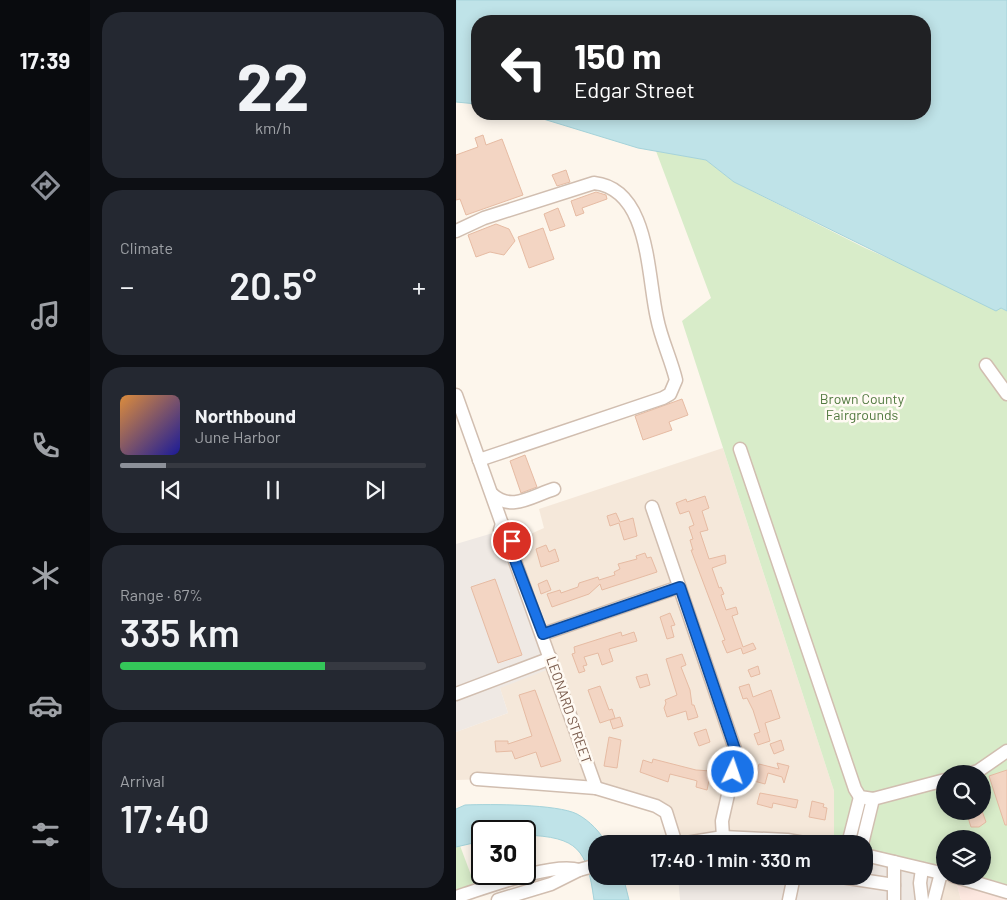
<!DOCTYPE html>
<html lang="en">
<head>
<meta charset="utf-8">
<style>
  body { margin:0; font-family:Barlow,sans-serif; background:#242831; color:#f1f3f6; height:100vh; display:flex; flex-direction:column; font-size:19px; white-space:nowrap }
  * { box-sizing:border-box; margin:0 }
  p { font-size:16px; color:#9ea1a6 }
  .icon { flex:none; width:28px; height:28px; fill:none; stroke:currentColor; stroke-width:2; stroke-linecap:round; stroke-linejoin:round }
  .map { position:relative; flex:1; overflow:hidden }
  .details { display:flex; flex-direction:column; gap:12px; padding:12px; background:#0d0f14; width:366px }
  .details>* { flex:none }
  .guide { position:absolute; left:15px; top:15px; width:460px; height:105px; border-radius:20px; box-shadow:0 2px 12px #0003; background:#202124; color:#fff; overflow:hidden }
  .fabs { position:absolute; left:480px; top:765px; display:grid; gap:10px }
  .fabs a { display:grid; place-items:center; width:55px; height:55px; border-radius:50%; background:#171b24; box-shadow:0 2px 12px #0003; font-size:25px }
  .speed { position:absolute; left:15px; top:820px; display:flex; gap:10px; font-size:25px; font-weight:700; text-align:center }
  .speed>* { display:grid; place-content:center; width:65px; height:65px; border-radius:50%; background:#171b24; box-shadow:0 2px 12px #0003; line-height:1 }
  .speed .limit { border:2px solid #111; border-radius:8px; background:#fff; color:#111 }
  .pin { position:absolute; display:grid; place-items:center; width:42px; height:42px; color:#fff; margin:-21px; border:2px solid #fff; border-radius:50%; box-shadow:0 1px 5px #0007 }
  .me { position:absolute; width:55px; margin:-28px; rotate:3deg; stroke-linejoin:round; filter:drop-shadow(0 0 4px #0008) }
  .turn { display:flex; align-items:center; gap:18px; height:105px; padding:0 20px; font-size:22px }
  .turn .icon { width:65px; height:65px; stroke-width:2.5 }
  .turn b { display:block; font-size:35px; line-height:42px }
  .big { font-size:38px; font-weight:600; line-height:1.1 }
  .details .tile { flex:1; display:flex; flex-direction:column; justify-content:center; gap:8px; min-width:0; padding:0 18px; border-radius:20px; background:#242831 }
  .details .dial { align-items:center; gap:0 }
  .dial b { font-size:65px; line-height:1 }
  .song { display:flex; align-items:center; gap:15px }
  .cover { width:60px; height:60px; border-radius:8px; background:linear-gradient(135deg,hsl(30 70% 55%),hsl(240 70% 35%)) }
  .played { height:5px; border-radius:2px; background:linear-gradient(90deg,#8c9099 15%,#363941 15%) }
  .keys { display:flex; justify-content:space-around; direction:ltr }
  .heat { display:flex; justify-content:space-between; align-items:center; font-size:28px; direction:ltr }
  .charge { height:8px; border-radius:4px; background:linear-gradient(90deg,#34c759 67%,#363941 0) }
  .trip { position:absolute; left:132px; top:835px; width:285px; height:50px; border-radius:20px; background:#171b24; box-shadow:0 2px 12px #0003; font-weight:600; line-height:50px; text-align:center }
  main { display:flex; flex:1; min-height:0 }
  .dock { display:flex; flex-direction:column; width:90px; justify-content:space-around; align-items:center; background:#090b0e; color:#9ea1a6 }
  .dock .icon { width:35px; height:35px }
  .dock .active { color:#8c9099 }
  .dock b { font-size:22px; color:#f1f3f6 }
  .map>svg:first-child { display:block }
</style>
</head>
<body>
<main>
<nav class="dock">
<b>17:39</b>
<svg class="icon active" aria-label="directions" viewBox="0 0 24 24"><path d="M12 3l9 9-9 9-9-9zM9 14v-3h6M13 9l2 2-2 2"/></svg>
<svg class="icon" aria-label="music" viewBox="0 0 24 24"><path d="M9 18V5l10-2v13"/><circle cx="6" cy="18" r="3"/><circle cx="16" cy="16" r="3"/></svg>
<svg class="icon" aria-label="phone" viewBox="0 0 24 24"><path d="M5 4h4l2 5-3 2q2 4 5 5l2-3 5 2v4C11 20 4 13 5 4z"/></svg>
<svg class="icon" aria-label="climate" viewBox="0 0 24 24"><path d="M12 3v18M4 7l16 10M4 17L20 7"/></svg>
<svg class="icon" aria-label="car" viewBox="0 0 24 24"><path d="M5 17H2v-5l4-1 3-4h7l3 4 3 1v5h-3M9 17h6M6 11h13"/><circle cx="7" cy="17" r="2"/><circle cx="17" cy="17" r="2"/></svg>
<svg class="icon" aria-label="filters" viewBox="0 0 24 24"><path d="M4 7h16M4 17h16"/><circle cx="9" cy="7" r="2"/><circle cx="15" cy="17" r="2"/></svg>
</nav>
<section class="details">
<div class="tile dial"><b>22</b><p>km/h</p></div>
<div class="tile"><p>Climate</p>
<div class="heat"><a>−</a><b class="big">20.5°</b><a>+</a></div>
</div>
<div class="tile">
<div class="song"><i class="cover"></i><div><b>Northbound</b><p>June Harbor</p></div></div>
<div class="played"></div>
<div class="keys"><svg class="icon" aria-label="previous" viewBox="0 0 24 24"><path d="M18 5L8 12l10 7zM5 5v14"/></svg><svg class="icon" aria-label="pause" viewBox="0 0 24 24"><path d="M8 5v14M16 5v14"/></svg><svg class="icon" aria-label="next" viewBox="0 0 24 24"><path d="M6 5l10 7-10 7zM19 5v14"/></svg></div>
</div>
<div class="tile"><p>Range · 67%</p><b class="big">335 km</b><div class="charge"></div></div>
<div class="tile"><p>Arrival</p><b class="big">17:40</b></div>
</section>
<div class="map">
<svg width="551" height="900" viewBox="0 0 551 900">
  <rect width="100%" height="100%" fill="#fdf6ec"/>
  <g fill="#f5e8da">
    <polygon points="267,448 378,791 378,844 224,844 210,812 140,788 36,779 0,780 0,732 52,713 44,688 54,543 88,528 83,509"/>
    <polygon points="489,874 499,877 505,900 483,900"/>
  </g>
  <polygon fill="#fde8e0" points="499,877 551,892 551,900 505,900"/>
  <g fill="#efe9e4">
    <polygon points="37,533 42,545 54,543 98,667 44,688 52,713 0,732 0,544"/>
    <polygon points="409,855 482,873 483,900 224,900 222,876 409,876"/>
  </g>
  <g fill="#d8ecc9" fill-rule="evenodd">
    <path d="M200,151L250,160L278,182L409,248L551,311V892L497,876H526V839H489V874L409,855V844H378V791L226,321L255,298ZM489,774H526V811H489Z"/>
    <polygon points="0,835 21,891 0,897"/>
  </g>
  <g fill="#bfe3e8" stroke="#a5d3da">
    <polygon points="0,0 551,0 551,311 545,308 540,311 278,182 250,160 182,148 71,114 469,114 469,21 21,21 21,104 0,102"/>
    <path d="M9,805C34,804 101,804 121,814C134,821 144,832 151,844H141V876H167L173,900H138C131,849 122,837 69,835V831H26V841L0,847V809Z"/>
  </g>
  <g fill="#f3d5c3" stroke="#e6bba3">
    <polygon points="27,135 30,145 46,139 67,195 10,215 4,199 0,200 0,155 22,147 19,138"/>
    <polygon points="110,170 114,182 101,186 96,175"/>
    <polygon points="140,192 150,195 151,199 126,208 128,213 120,216 115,201"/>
    <polygon points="102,208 109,226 94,231 88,214"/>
    <polygon points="40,224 53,229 59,241 48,255 34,252 20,257 12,235"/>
    <polygon points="87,228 98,259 73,268 62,237"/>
    <polygon points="226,399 232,415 213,422 216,430 187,440 179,416"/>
    <polygon points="69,455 81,487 65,493 54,461"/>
    <polygon points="249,496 253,508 246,511 252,530 244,532 253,559 269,555 270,563 256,568 263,588 265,587 268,594 265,595 270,610 280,607 282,614 276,616 287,647 297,643 300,649 287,654 285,648 271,653 266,641 269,640 235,550 237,550 234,540 237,539 233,527 238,525 233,511 224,514 220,503 230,499 231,502"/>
    <polygon points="160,513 164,522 177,518 181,536 168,540 163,523 154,526 151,516"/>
    <polygon points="90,545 93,552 99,549 103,561 85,567 80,549"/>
    <polygon points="189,553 191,558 195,557 201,572 146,590 144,584 133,594 96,607 91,594 104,590 105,593 122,587 123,583 142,577 143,580 159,575 158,572 164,569 162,564 181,559 180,556"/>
    <polygon points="39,579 66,655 42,663 15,587"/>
    <polygon points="91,580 95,590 85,594 82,584"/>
    <polygon points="214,613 219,625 215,626 218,637 211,639 204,617"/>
    <polygon points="165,632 166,636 178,632 181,641 153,649 157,661 146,665 142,653 128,657 131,665 127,666 129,671 123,673 116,654 119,653 118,647"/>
    <polygon points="226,654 230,665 225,667 234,690 236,705 238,705 242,717 232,720 230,711 211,717 208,708 210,703 209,700 221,695 210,659"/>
    <polygon points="302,666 304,674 295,677 292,670"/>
    <polygon points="191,674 194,685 184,688 180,677"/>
    <polygon points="293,684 297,697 315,690 324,718 309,723 314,741 302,745 298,734 304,732 297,710 291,698 287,699 283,687"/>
    <polygon points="144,686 153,710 156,709 159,718 144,723 132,690"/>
    <polygon points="79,690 105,761 85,767 80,752 59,759 56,751 40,752 39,741 52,741 52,744 76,736 63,695"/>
    <polygon points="164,717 167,726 157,729 154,720"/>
    <polygon points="250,729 254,742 243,746 238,733"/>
    <polygon points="153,737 165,740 161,768 148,766"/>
    <polygon points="325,740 328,750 318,754 314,744"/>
    <polygon points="197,759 240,770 255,771 251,790 240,787 241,781 238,780 214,774 212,782 184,772 187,760 196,763"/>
    <polygon points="321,763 333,766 328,783 326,777 312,773 309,784 298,781 303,764 323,769"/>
    <polygon points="551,770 551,825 549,825 533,776"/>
    <polygon points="304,793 342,800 340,808 317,803 316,808 301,804"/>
    <polygon points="356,801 368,804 367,807 371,808 369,820 353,817"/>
    <polygon points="510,811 526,811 530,822 523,827 515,827"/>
  </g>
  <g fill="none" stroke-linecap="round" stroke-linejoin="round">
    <g stroke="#d1beb0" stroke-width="15">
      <g id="minor">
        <path d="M0,231L28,218L138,183C194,189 191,275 201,318C205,339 215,359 220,380L214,394L207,398L23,460"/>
        <polyline points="530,365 551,394"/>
        <polyline points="0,395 46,524"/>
        <polyline points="284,449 399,789 404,797 417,799 489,780"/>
        <path d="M36,494C55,512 76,496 98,489"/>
        <polyline points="196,507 281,755 266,821 267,837"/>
        <path d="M54,547C57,539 53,529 46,524L44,530L49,543L54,547L140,788"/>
        <polyline points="87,634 223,587"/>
        <polyline points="0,694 95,658"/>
        <polyline points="512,774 522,771 551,751"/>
        <polyline points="21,779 140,788 200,806 210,812 220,844"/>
        <polyline points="224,844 267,837 331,840 354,844"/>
        <polyline points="392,844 404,797"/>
        <polyline points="406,844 417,799"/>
        <polyline points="409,855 489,874"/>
        <polyline points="438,862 438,900"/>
        <polyline points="379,876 438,885"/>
        <polyline points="497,876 551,892"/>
        <path d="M0,897C29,888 96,862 123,870"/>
        <polyline points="42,900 95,884 123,870 141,865"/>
        <polyline points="333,900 338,876"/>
        <polyline points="466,900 464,883 466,869"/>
        <polyline points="478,900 485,873"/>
      </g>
    </g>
    <use href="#minor" stroke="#fff" stroke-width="12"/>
  </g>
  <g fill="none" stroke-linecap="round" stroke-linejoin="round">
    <g stroke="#114b97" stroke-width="12">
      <polyline id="route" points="56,541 54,547 87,634 224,587 281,755 277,772"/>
    </g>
    <use href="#route" stroke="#1a73e8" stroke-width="9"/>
  </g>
  <g text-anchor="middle" stroke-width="5" stroke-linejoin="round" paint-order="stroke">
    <g font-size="14" fill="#537a41" stroke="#fffaf3">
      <text x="406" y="404">Brown County<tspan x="406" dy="16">Fairgrounds</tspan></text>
    </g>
    <g font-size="14" fill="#7a5c4d" stroke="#fffaf3">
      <text transform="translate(113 710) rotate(71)" y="5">LEONARD STREET</text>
    </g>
  </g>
</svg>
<div class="fabs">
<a><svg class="icon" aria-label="search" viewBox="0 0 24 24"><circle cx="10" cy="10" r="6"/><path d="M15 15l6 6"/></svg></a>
<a><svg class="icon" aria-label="layers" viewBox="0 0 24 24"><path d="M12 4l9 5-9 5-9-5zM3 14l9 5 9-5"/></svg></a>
</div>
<div class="speed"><div class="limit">30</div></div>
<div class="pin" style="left:56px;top:541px;background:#d93025"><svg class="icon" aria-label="arrive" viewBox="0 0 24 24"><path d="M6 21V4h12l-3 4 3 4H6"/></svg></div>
<svg class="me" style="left:277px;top:772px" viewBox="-20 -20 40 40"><circle r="17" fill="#1a73e8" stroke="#fff" stroke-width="3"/><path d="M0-11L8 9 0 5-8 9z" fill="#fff"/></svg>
<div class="trip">17:40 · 1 min · 330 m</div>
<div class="guide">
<div class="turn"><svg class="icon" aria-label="left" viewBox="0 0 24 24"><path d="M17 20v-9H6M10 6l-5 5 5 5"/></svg><div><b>150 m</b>Edgar Street</div></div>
</div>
</div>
</main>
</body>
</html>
